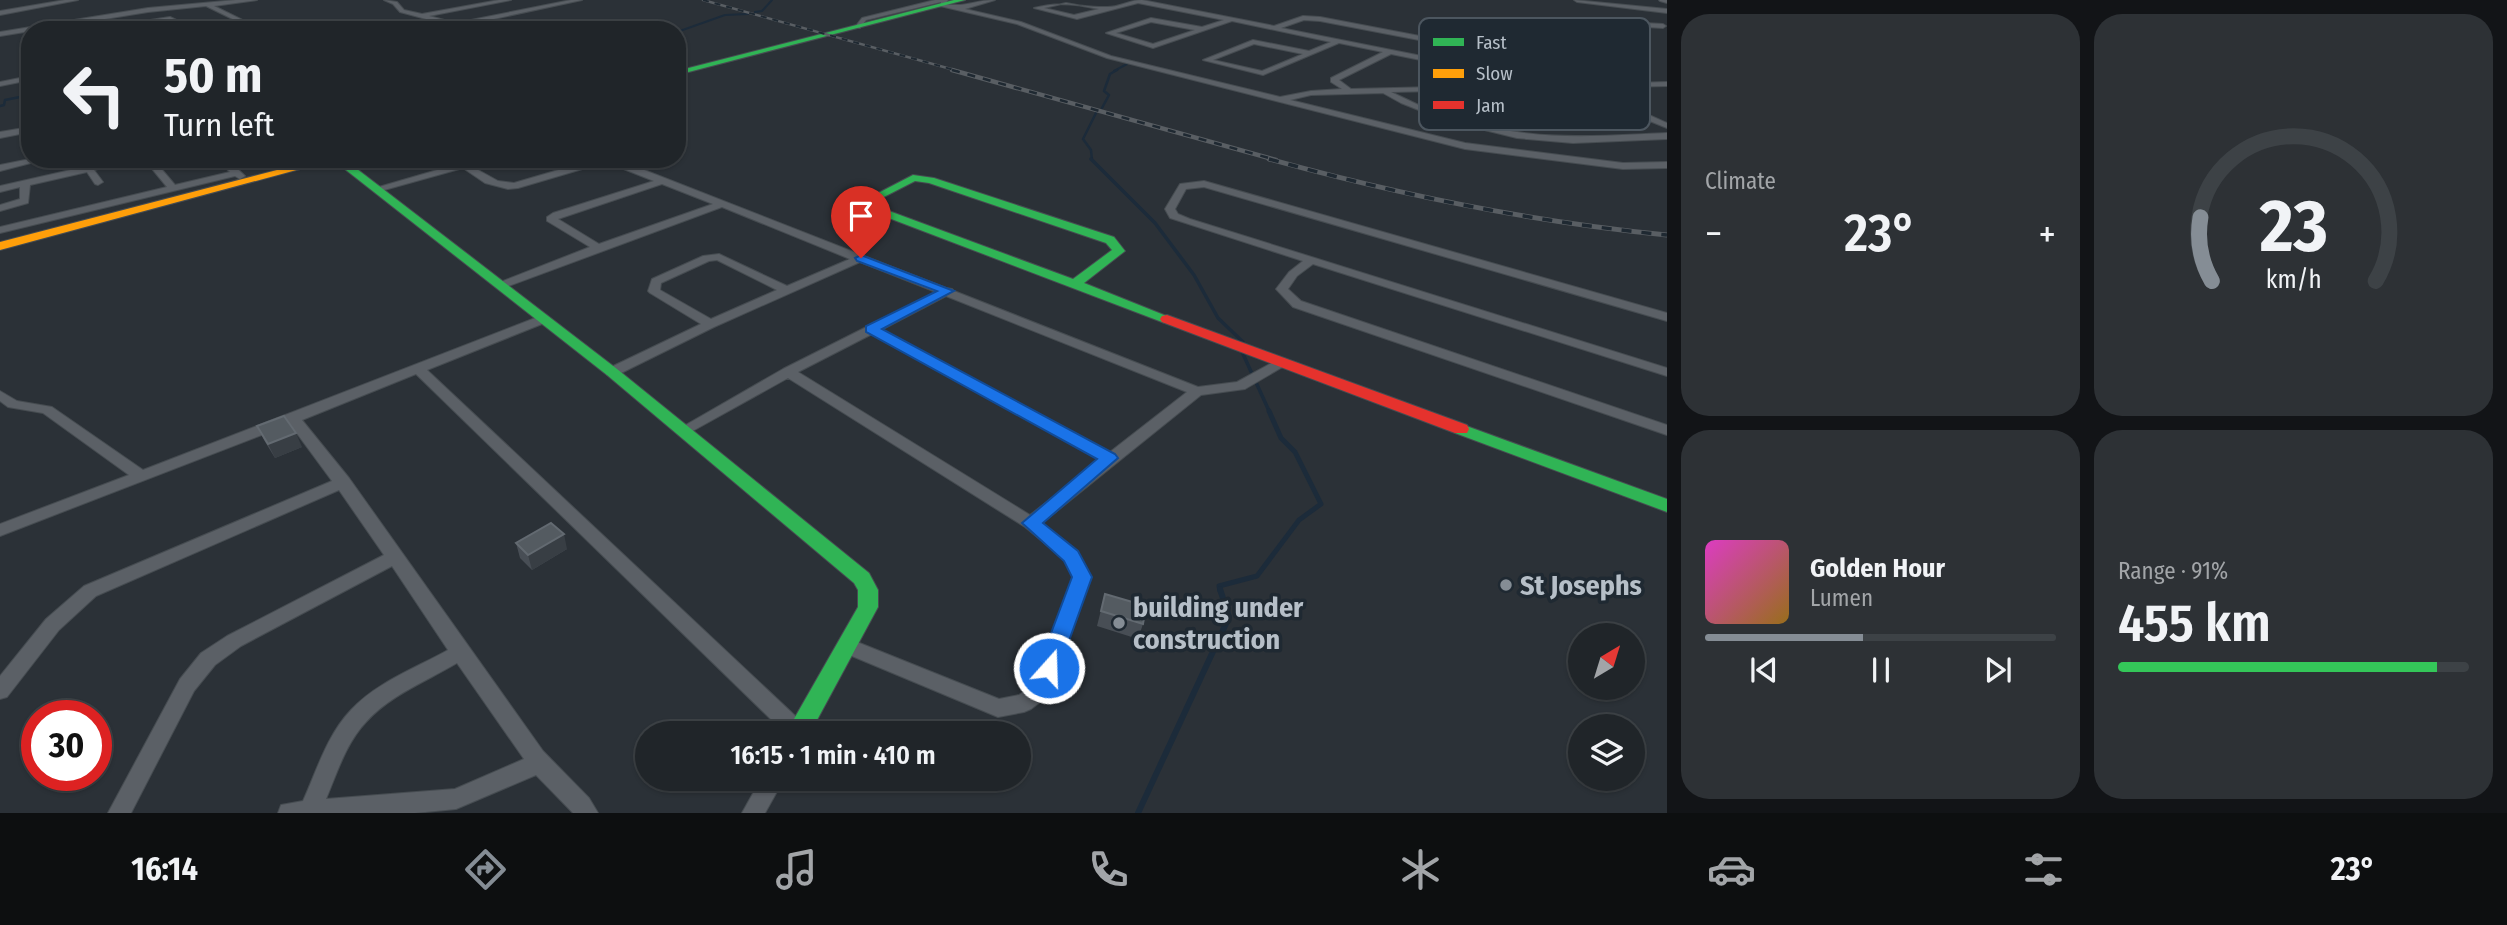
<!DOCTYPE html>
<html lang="en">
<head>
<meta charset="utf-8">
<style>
  body { margin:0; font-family:"Fira Sans Condensed",sans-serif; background:#2d3135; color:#f1f3f6; height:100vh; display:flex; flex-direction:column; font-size:26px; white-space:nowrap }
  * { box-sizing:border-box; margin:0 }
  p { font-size:23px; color:#a2a5a8 }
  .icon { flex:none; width:38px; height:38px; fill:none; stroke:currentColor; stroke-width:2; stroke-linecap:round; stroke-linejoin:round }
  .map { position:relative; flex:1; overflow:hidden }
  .details { display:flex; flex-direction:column; gap:14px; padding:14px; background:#121417; width:840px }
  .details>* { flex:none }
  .banner { position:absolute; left:21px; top:21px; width:665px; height:147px; border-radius:28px; box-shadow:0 2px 5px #0004,0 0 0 2px #3d4246; background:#202529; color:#f1f3f6; overflow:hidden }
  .needle { width:46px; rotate:38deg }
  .tools { position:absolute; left:1568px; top:623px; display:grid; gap:14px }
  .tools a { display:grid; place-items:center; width:77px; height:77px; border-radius:50%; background:#202529; box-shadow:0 2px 5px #0004,0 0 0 2px #3d4246; font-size:35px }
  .speed { position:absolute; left:21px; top:700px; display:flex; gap:14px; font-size:35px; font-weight:700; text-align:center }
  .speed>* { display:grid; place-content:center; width:91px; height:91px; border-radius:50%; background:#202529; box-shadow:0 2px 5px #0004,0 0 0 2px #3d4246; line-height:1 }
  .speed .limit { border:10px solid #d22; background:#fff; color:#111 }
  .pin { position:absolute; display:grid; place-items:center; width:60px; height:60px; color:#fff; margin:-72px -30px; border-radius:50% 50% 50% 0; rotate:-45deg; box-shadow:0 0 7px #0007 }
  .pin .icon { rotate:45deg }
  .me { position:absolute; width:77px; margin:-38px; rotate:20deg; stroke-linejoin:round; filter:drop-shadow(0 0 5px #0008) }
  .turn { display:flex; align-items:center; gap:24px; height:147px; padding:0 28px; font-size:32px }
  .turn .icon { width:91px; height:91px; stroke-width:2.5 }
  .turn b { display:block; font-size:49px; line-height:60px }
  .big { font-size:52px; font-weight:600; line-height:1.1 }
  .details .widget { flex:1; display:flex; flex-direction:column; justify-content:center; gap:10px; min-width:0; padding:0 24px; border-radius:28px; background:#2d3135 }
  .details .dial { align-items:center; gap:0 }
  .dial svg { height:182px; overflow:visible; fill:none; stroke:#3d4246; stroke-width:7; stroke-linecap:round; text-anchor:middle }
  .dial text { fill:#f1f3f6; stroke:none }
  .song { display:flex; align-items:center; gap:21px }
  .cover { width:84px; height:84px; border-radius:10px; background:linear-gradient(135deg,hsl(310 70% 55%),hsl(40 70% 35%)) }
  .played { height:7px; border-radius:4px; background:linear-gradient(90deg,#858d95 45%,#3d4246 45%) }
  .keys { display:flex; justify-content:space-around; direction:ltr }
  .heat { display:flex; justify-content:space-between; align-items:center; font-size:38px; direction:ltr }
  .charge { height:10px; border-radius:5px; background:linear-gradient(90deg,#34c759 91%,#3d4246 0) }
  .details .tiles { flex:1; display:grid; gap:14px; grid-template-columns:repeat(2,1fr) }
  .trip { position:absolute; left:635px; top:721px; width:396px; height:70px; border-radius:35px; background:#202529; box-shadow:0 2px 5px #0004,0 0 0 2px #3d4246; font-weight:600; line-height:70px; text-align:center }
  .dock { display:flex; height:112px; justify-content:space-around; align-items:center; background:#0d0f10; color:#a2a5a8 }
  .dock .icon { width:49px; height:49px }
  .dock .active { color:#858d95 }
  .dock b { font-size:32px; color:#f1f3f6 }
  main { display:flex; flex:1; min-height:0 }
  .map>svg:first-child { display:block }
</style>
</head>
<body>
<main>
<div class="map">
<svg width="1667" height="813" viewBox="0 0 1667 813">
  <rect width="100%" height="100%" fill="#2b3137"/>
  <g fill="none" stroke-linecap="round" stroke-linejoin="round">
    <g stroke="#1c2b3a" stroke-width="2">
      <polyline points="755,12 762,11 772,0"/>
      <polyline points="677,32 725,15 748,14"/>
      <polyline points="1114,71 1127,64"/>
    </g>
    <g stroke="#1c2b3a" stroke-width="2.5">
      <polyline points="0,106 4,105 5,100 30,95"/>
      <polyline points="1102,108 1109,95 1104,91 1110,74 1117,70"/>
      <polyline points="1092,160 1091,150 1083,139 1096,113"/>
    </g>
    <g stroke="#1c2b3a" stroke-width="3.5">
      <polyline points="1091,159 1155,223 1194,275 1218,318 1243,342"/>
      <polyline points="1243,354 1270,413"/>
    </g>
    <polyline stroke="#1c2b3a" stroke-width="5" points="1220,591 1219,586 1257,576 1299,520 1321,504 1295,452 1281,438 1269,411"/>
    <polyline stroke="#1c2b3a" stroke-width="6" points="1138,813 1229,617 1220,589"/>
    <g stroke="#464c51" stroke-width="2">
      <g id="street">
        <polygon points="65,0 78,0 0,15 0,11"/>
        <polygon points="236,0 257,0 214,6 257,27 257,29 249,30 251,28 206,6 148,12 0,36 0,32 148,8"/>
        <polygon points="384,0 397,2 404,10 422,14 499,0 511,0 429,16 456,23 571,0 582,0 456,27 400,12 393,4"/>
        <path d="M935,0H948L945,4C964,8 976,0 995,0L965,9L1021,22L1111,56L1280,97L1311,91L1342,89L1331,82V78L1383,52L1339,43L1263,75L1203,60L1253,40L1309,51L1331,42L1232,21L1153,48L1106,33L1151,18L1202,27L1224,20L1138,3L1077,19L1034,8C1067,0 1076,7 1105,7C1119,8 1129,0 1142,0L1274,26L1303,16L1320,17L1598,70L1630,80V83L1667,82V86L1391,92L1427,109L1459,119L1490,111L1616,108L1640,111L1667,123V128L1635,115L1616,112L1490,115L1467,121C1538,142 1595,136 1667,133V139L1573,143L1517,138L1444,120L1401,103L1383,93L1311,95L1290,100L1465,143L1623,163L1667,162V168L1623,169L1465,149L1107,58L1017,24L940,6L941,2L866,20L860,28L855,27L862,18ZM1066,3L1099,9L1074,15L1044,8ZM1304,20L1320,21L1596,74L1622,83L1533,85L1502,72L1281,28ZM1151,22L1195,30L1153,44L1116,33ZM1254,44L1303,54L1262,71L1213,60ZM1391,54L1500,76L1521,85L1351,89L1339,80Z"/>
        <polygon points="1574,0 1667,9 1667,13 1577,2"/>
        <polygon points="1659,0 1667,0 1667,3 1660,1"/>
        <polygon points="170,17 198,30 189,30 169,21 120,27 124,30 116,30 111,26"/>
        <polygon points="1566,19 1663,24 1666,26 1663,28 1564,22"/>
        <polygon points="30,76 30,80 0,86 0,82"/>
        <polygon points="30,127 30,132 0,138 0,132"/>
        <polygon points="30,159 46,159 0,171 0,165"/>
        <polygon points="119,159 136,159 94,170 103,182 98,185 95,184 87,172 30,185 28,203 0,211 0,205 20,199 20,187 0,192 0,186"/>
        <polygon points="144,159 153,159 175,185 230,172 217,159 227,159 245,176 240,179 235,176 0,233 0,227 167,187"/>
        <polygon points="347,159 362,159 343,166 339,163"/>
        <path d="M475,159H490L471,166L498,181L514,183L596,159H616L946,288L952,289L954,291L1198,387L1237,382L1279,359L1284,358L1291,362L1245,389L1201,395L1042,523L1077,552L1091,577L1048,696L1031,709L1024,712L998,717L840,651L838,646L840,641L847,638L999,699L1019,695L1033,685L1073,577L1065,560L1025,527L788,378L689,433L684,435L677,430L783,369L936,292L860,262L714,327L617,375H607L605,372L607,369L701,324L650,293L648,291L652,279L703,256L719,254L787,286L850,259L722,207L506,287H498V283L590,247L547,221V217L553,213L654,181L606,162L518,188L508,189L485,183L463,168L377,192L372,189ZM662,184L713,204L599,244L558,219ZM717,260L777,290L711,319L660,290L661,283L709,261ZM946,296L1187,392L1110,452L881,330ZM872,334L1101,460L1030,515L798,372Z"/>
        <polygon points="1204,181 1667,313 1667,321 1204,187 1186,189 1175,209 1178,214 1190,219 1667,368 1667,376 1313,264 1297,276 1288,289 1301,301 1667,425 1667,435 1293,307 1276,289 1289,272 1303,261 1170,218 1165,209 1180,184"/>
        <path d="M543,315L549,319L547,322L427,370L806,726L809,733H785L416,374L302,420L349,478L543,751L589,798L598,813H573L536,775L456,809L415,813H278L281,805L303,801C317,770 327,735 351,710C377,682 416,668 448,650L392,566L241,646L215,665L194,691L131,813H108L180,679L201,653L227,636L384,555L339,490L96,596L59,630L7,697L0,699V676L46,619L84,586L332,481L290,424L0,536V524L129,475L43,413L8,407L0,401V391L17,401L52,407L143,470ZM457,663L524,759L455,789L326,799C337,773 346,743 366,722C390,695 427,681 457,663Z"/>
        <polygon points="761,779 784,779 765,813 742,813"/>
      </g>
    </g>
    <g stroke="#464c51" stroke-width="2">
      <g id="fast">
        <polygon points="954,0 965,0 677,75 677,71"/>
        <polygon points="332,159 344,159 617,369 869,573 878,590 878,607 810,733 786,733 858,607 858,590 854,583 607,375"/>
        <path d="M913,175L934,178L1114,237L1125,251L1084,283L1174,319L1167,323L1162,322L873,212L861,202ZM915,181L929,183L1106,243L1112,250L1073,279L881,208L874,202Z"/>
        <polygon points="1461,424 1667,499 1667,512 1455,433 1453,429"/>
      </g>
    </g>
    <g stroke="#464c51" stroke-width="2">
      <polygon id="slow" points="319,159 337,159 0,250 0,242"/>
    </g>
    <g stroke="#464c51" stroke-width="2">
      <polygon id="jam" points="1167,315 1467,425 1469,429 1467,433 1455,433 1162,322 1160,319 1162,316"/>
    </g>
    <use href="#street" fill="#5b6066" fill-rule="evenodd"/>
    <use href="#fast" fill="#30b455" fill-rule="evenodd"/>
    <use href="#slow" fill="#ff9f0a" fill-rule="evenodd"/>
    <use href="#jam" fill="#e5322d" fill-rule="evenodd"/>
    <g stroke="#595e63" stroke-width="2.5">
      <polyline id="rail-far2" points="703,0 958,71"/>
    </g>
    <g stroke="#595e63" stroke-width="4.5">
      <polyline id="rail-far1" points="952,70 1276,160"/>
    </g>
    <g stroke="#595e63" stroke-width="5">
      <path id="rail" d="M1269,159C1400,195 1532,222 1667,235"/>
    </g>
    <use href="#rail-far2" stroke="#1f2932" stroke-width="2" stroke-dasharray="6" stroke-linecap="butt"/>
    <use href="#rail-far1" stroke="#1f2932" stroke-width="2.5" stroke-dasharray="8" stroke-linecap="butt"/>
    <use href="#rail" stroke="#1f2932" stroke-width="3.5" stroke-dasharray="10" stroke-linecap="butt"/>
  </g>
  <g fill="#484e55">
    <polygon points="257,426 302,447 275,458 264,440"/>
    <polygon points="516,543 567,549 532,570 520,558"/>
    <polygon points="1105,594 1143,624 1138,639 1097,626"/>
  </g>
  <g fill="#383e44">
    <polygon points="296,433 302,447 275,458 268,444"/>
    <polygon points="564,534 567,549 532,570 528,555"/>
  </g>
  <g fill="#545b61" stroke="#636a71" stroke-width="2">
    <polygon points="284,416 296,433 268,444 257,426"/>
    <polygon points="551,523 564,534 528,555 516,543"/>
    <polygon points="1105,594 1146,606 1143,624 1101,611"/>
  </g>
  <polygon fill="#1a73e8" stroke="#114b97" stroke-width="2" points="861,255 954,291 882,329 1115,454 1118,458 1043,523 1078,551 1092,577 1057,674 1049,677 1041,674 1038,668 1072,577 1064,561 1022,523 1097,459 866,332 866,326 937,291 857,261 855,258"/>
  <g fill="#858d95" stroke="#1f2932" stroke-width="2.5">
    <circle cx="1506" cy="585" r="7"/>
    <circle cx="1119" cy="623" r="7"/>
  </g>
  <g text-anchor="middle" stroke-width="7" stroke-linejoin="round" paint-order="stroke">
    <g font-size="28" font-weight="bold" fill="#b6bfc8" stroke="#1f2932" text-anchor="start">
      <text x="1520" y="595">St Josephs</text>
      <text x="1133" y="617">building under<tspan x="1133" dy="32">construction</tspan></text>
    </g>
  </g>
  <rect x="1419" y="18" width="231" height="112" rx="10" fill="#1f2932" stroke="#4c565f" stroke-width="2"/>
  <rect x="1433" y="38" width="31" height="8" fill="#30b455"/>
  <rect x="1433" y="69" width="31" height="9" fill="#ff9f0a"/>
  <rect x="1433" y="101" width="31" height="8" fill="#e5322d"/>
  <g font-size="19" fill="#b6bfc8">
    <text x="1476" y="49">Fast</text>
    <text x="1476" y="80">Slow</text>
    <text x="1476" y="112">Jam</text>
  </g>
</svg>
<div class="tools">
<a><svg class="needle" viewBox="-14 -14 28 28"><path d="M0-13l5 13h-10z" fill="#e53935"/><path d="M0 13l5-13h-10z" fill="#a2a5a8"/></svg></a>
<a><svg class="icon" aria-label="layers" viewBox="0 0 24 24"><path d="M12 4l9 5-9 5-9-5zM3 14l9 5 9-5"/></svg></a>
</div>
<div class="speed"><div class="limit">30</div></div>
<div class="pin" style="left:861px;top:258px;background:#d93025"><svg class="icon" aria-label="arrive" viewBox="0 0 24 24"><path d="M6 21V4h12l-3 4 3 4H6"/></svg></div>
<svg class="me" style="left:1049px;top:668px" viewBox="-20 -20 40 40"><circle r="17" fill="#1a73e8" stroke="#fff" stroke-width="3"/><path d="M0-11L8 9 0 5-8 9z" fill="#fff"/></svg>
<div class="trip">16:15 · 1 min · 410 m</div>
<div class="banner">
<div class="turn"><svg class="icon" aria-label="left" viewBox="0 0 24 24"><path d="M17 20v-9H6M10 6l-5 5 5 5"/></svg><div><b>50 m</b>Turn left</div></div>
</div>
</div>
<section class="details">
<div class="tiles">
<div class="widget"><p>Climate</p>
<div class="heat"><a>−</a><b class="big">23°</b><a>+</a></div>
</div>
<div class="widget dial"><svg viewBox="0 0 100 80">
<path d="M14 69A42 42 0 1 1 86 69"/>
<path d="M14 69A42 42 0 0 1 9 41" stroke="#858d95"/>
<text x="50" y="56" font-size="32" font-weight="700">23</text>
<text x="50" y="72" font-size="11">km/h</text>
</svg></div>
<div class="widget">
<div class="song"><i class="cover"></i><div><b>Golden Hour</b><p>Lumen</p></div></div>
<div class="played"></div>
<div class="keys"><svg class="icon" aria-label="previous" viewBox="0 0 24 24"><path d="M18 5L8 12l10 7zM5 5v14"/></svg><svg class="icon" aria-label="pause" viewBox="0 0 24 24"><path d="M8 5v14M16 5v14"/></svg><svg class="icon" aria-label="next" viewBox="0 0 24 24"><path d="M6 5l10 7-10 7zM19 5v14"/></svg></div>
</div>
<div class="widget"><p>Range · 91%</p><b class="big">455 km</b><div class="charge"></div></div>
</div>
</section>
</main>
<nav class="dock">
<b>16:14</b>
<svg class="icon active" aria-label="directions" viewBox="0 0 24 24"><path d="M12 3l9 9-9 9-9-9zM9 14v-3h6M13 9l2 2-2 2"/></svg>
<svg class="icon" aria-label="music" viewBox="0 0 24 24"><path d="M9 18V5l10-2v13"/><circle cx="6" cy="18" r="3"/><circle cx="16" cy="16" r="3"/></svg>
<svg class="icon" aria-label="phone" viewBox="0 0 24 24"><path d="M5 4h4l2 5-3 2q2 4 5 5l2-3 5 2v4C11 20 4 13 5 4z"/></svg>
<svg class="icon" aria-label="climate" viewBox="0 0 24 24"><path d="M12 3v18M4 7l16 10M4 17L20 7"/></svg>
<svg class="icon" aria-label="car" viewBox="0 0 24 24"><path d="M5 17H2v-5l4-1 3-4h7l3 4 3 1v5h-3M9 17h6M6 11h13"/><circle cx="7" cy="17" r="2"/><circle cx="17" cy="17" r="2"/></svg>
<svg class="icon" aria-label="filters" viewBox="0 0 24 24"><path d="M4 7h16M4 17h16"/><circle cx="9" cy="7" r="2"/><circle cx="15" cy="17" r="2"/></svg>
<b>23°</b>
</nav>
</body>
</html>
